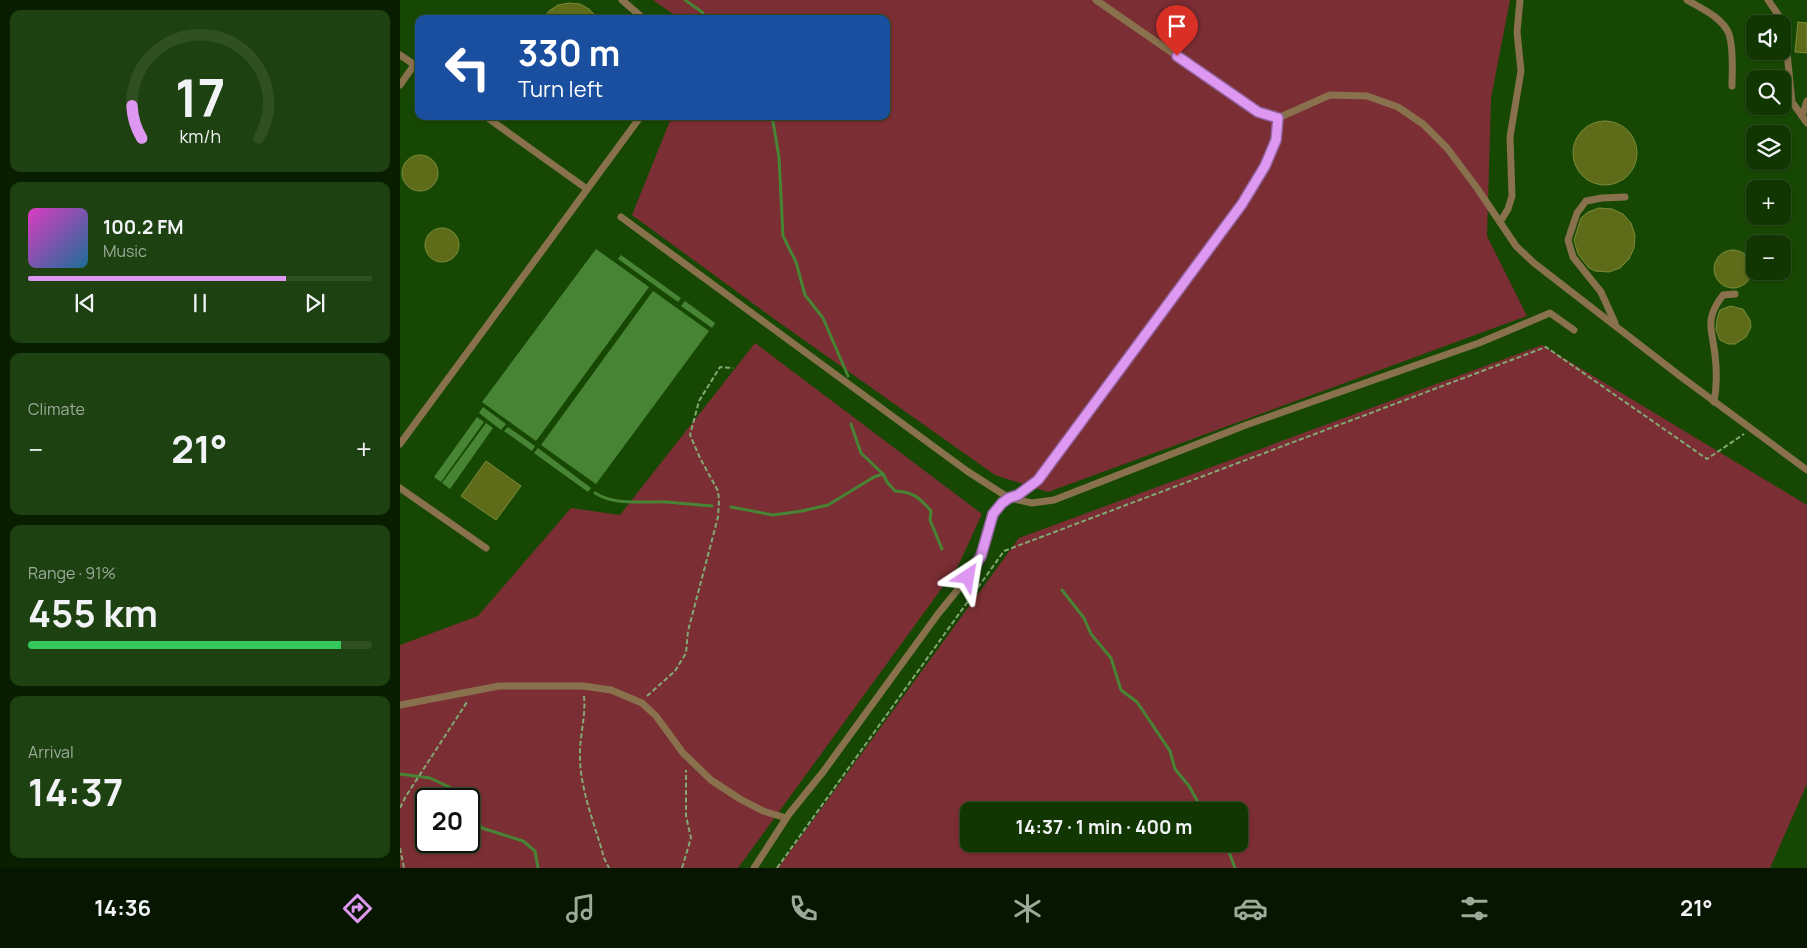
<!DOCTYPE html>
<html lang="en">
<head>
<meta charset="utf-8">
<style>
  body { margin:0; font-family:Manrope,sans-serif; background:#1e4111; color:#f1f3f6; height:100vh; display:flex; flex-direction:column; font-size:19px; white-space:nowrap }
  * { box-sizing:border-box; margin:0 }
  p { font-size:16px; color:#9cab99 }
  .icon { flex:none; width:28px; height:28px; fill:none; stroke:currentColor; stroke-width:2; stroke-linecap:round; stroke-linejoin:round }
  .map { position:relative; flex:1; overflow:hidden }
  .details { display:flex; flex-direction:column; gap:10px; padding:10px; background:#091e01; width:400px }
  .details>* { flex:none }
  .top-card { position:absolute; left:15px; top:15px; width:475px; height:105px; border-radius:10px; box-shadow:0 1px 4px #0004,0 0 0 1px #305024; background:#1a4fa0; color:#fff; overflow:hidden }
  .tools { position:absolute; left:1346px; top:15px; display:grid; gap:10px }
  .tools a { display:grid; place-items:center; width:45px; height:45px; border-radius:10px; background:#113602; box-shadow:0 1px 4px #0004,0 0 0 1px #305024; font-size:25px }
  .speed { position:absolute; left:15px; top:788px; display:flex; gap:10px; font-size:25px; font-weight:700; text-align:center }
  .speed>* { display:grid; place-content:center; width:65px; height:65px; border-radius:50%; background:#113602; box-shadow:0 1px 4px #0004,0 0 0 1px #305024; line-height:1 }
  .speed .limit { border:2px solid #111; border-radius:8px; background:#fff; color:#111 }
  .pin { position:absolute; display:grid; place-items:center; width:42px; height:42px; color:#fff; margin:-51px -21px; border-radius:50% 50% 50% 0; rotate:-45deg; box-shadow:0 0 5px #0007 }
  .pin .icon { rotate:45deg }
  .me { position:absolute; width:55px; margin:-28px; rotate:33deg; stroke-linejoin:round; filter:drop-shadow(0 0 4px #0008) }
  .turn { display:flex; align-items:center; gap:18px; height:105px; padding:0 20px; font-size:22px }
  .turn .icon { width:65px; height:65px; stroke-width:2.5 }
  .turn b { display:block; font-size:35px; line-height:42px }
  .big { font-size:38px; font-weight:700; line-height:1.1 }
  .details .tile { flex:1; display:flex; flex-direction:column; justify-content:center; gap:8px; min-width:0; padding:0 18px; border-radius:10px; background:#1e4111 }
  .details .dial { align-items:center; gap:0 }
  .dial svg { height:130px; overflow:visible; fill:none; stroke:#305024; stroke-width:7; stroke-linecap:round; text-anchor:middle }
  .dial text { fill:#f1f3f6; stroke:none }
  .song { display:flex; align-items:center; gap:15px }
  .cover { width:60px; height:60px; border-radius:8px; background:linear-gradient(135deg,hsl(310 70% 55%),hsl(200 70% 35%)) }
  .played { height:5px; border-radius:2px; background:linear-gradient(90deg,#df98f1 75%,#305024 75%) }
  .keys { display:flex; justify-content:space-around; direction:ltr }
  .heat { display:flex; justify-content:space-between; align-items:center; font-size:28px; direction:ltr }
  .charge { height:8px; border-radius:4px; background:linear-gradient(90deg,#34c759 91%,#305024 0) }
  .trip { position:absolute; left:560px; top:802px; width:288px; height:50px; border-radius:10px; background:#113602; box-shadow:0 1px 4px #0004,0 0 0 1px #305024; font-weight:700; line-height:50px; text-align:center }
  .tab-bar { display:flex; height:80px; justify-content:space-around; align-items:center; background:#071601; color:#9cab99 }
  .tab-bar .icon { width:35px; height:35px }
  .tab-bar .active { color:#df98f1 }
  .tab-bar b { font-size:22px; color:#f1f3f6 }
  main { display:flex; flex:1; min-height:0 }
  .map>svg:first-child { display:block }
</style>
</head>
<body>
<main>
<section class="details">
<div class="tile dial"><svg viewBox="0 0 100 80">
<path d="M14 69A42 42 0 1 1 86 69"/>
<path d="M14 69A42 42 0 0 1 8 49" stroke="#df98f1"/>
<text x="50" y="56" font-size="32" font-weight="700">17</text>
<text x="50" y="72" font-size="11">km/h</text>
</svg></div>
<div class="tile">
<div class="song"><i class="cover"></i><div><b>100.2 FM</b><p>Music</p></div></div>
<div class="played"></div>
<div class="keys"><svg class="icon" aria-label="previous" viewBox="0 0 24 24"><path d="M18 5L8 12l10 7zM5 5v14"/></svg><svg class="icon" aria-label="pause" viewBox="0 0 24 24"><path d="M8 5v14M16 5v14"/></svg><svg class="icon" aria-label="next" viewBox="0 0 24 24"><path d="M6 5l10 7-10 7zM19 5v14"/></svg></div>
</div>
<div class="tile"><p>Climate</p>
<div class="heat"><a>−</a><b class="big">21°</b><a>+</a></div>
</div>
<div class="tile"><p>Range · 91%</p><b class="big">455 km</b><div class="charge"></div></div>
<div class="tile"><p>Arrival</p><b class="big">14:37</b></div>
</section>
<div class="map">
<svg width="1407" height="868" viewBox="0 0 1407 868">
  <rect width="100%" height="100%" fill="#174803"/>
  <g fill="#7b2e34" fill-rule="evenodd">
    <polygon points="253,0 1110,0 1091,98 1087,236 1127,316 648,492 595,475 377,321 232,215 272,116 486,116 486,19 280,19"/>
    <path d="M355,343L582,514L558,566L338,868H0V645L78,616L171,508L220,515ZM26,799H69V841H26Z"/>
    <path d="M1142,345L1407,505V784L1370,868H378L619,538ZM569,811H839V844H569Z"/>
  </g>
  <g fill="#478535">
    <polygon points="196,249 249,287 136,441 82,402"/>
    <polygon points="221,255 281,298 278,302 218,259"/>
    <polygon points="253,291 309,331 196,484 141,445"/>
    <polygon points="285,301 315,323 312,328 281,306"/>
    <polygon points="83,407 106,424 101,430 79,413"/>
    <polygon points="77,417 84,422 41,482 34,477"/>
    <polygon points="86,423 93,428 50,489 42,483"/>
    <polygon points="108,427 135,446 132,451 104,431"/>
    <polygon points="138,448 191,488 188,492 134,453"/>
  </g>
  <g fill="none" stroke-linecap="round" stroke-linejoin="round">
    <g stroke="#478535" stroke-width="3">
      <polyline points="285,0 302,12 306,19"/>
      <polyline points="372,116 379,157 383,236 396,262 405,295 423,318 448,376"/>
      <path d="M451,424L461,453L483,474L487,482L495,491C513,492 519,497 531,511L530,520L542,549"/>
      <path d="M195,493C216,506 241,501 265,502C281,503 297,505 312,506"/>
      <polyline points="331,507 373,515 402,511 428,505 474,477 483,474"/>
      <polyline points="662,590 684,618 691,634 711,658 721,690 737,702 770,751 775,769 789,786 803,811"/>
      <polyline points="0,774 30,778 66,795 66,799"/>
      <polyline points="69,812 82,828 123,841 135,851 138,868"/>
      <polyline points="826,844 835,868"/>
    </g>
  </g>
  <g fill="#5e6c1a" stroke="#7b8b39">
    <polygon points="169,3 180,4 189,9 199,19 143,19 149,11 158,5"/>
    <polygon points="1398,22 1407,23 1407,53 1395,52"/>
    <circle cx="1205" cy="153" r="32"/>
    <circle cx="20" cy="173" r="18"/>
    <polygon points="1199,208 1212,209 1223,214 1231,223 1235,235 1234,248 1229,259 1220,268 1209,272 1195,271 1189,268 1178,254 1174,240 1181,218 1188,212"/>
    <circle cx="42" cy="245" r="17"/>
    <circle cx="1333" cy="269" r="19"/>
    <polygon points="1330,306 1343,309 1350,320 1351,327 1346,337 1335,344 1328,344 1320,340 1316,330 1317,319 1320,310"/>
    <polygon points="86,461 121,486 96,520 61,496"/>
  </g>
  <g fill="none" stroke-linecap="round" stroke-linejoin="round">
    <g stroke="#82a874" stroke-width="2" stroke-dasharray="5 2.5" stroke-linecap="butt">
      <path d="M184,696C186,716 180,734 180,753C179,788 195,824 204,858L209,868"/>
      <polyline points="247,696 275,671 286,653 288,631 318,517 319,500 318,491 300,458 290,435 299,401 320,367 333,368"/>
      <polyline points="0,808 6,796 67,702"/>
      <polyline points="0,848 4,868"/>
      <polyline points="282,868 291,838 286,816 286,770"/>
      <polyline points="377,868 604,551 1146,347 1307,459 1344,434"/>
    </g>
    <g stroke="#88714c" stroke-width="7">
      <polyline points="222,0 244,19"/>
      <polyline points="696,0 858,112 878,118 930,95 967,96 998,107 1023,124 1047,148 1077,188 1116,246 1134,263 1280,376 1407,470"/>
      <path d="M1287,0C1301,8 1323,18 1329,34C1334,50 1332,70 1332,86"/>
      <polyline points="1368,0 1384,23 1392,102 1407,123"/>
      <polyline points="0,55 19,68"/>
      <polyline points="0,85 14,65"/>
      <polyline points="85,116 187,189"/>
      <polyline points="1402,116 1407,101"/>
      <polyline points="221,217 567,471 609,498 632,503 654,500 846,425 1079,343 1150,313 1174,330"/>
      <polyline points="1100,222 1108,209 1112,196 1110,137 1121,71 1117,32 1120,0"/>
      <polyline points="1215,323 1201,292 1173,257 1168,240 1177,213 1186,201 1202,198 1225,197"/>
      <path d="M1314,402C1317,386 1317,371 1315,355C1312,328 1304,320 1323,295L1335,294"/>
      <polyline points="0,444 241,116"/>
      <polyline points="0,488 86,548"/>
      <polyline points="0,705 99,686 183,686 211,690 242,703 256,716 283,753 311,780 340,799 363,811 386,818"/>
      <polyline points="354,868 389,814 423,772 538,614 568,577 581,556 593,514 602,503 609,498 617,495 638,480 842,204 865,166 876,140 878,118"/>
    </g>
  </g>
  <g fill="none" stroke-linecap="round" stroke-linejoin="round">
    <g stroke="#91639d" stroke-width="12">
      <polyline id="route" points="568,577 581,556 593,514 602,503 609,498 618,495 638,480 842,204 865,166 876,140 878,118 858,112 777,56"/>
    </g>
    <use href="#route" stroke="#df98f1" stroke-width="9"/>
  </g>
</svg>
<div class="tools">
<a><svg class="icon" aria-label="sound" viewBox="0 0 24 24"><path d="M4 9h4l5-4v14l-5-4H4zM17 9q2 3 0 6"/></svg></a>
<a><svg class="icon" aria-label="search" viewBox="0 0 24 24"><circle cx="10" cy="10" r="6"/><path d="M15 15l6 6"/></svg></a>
<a><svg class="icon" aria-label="layers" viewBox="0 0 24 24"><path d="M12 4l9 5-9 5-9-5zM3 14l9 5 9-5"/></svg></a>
<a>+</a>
<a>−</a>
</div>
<div class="speed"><div class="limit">20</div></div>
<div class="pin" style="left:777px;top:56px;background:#d93025"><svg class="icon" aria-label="arrive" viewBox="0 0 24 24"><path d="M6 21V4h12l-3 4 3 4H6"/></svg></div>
<svg class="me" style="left:568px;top:577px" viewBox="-20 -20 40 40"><path d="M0-17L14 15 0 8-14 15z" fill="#df98f1" stroke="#fff" stroke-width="4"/></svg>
<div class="trip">14:37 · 1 min · 400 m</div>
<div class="top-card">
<div class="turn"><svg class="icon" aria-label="left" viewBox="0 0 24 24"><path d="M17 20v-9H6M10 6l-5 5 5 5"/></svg><div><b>330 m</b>Turn left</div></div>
</div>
</div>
</main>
<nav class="tab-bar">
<b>14:36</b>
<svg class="icon active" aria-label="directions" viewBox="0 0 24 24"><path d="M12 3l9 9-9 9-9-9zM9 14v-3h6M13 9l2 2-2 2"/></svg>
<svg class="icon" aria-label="music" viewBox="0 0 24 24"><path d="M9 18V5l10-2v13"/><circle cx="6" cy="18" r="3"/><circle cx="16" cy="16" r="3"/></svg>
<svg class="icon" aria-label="phone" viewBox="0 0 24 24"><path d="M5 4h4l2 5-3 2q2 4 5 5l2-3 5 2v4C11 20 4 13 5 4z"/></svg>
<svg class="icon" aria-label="climate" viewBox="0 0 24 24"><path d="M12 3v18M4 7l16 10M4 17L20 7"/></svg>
<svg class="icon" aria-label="car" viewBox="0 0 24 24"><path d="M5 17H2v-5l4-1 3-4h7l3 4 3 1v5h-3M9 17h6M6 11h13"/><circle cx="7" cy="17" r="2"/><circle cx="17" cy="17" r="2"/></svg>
<svg class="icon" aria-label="filters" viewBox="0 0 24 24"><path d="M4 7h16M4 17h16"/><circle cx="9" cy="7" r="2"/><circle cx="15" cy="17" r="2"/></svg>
<b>21°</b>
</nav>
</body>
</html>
